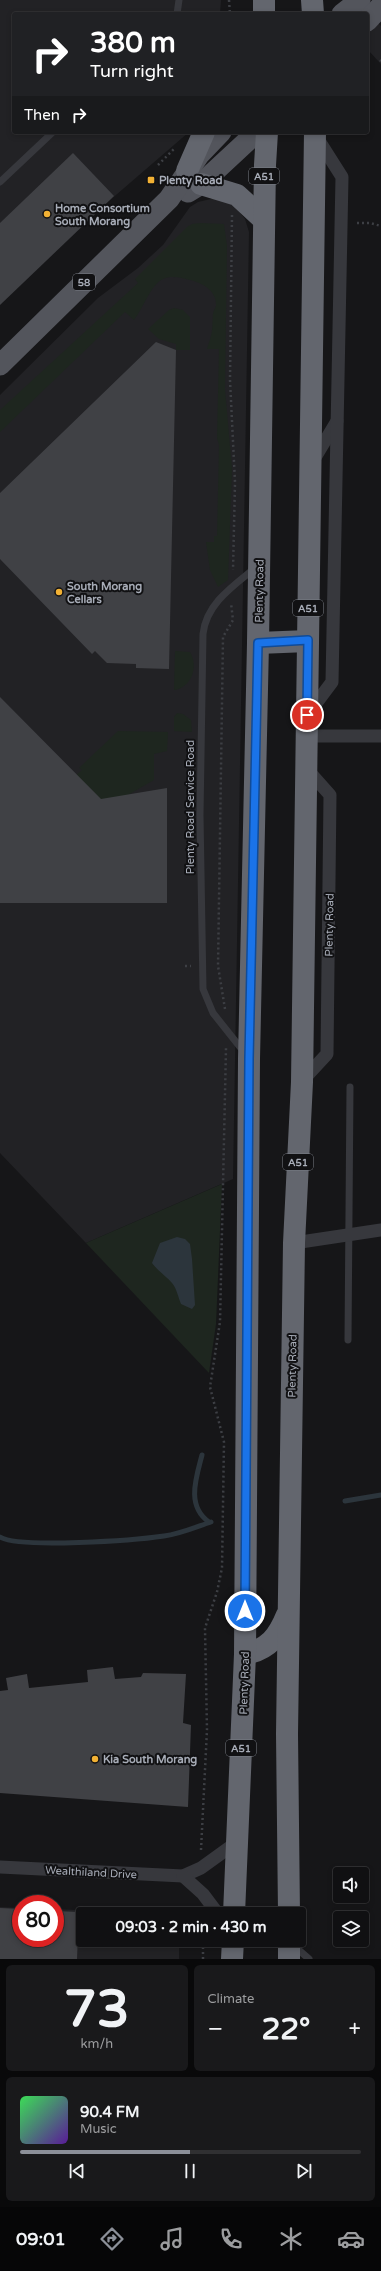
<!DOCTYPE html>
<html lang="en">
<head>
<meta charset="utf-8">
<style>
  body { margin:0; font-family:"Varela Round",sans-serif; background:#19191b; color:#f1f3f6; height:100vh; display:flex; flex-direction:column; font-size:15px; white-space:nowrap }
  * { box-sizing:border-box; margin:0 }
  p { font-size:13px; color:#9c9d9f }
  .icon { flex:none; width:22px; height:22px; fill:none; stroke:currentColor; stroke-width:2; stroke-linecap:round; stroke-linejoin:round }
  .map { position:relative; height:1959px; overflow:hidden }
  .sheet { display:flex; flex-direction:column; gap:6px; padding:6px; background:#09090a; flex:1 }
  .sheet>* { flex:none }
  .hud { position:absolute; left:12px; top:12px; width:357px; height:122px; border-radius:4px; box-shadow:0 2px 6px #0003,0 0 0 1px #303032; background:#202124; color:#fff; overflow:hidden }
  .fabs { position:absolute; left:333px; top:1867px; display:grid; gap:8px }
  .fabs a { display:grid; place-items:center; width:36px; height:36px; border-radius:4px; background:#101012; box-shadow:0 2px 6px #0003,0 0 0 1px #303032; font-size:20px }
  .speed { position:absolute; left:12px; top:1895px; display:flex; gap:8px; font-size:20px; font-weight:700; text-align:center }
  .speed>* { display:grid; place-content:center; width:52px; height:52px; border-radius:50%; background:#101012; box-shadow:0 2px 6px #0003,0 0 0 1px #303032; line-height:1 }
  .speed .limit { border:6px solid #d22; background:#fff; color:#111 }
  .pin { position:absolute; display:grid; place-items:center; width:34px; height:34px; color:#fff; margin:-17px; border:2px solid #fff; border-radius:50%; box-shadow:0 1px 4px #0007 }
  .me { position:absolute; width:44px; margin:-22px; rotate:0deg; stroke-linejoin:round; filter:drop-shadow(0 0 3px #0008) }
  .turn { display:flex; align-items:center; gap:14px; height:84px; padding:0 12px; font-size:18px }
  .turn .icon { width:52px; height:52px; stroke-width:2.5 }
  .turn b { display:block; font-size:28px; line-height:34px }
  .then { display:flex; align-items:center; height:38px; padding:0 12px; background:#0003; gap:8px; font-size:15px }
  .big { font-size:30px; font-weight:700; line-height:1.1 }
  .sheet .card { flex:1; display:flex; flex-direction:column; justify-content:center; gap:6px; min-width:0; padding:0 14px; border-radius:6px; background:#19191b }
  .sheet .dial { align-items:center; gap:0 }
  .dial b { font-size:52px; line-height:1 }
  .song { display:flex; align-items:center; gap:12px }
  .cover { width:48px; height:48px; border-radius:6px; background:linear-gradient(135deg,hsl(130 70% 55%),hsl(270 70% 35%)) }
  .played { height:4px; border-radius:2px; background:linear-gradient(90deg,#8c9099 50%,#303032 50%) }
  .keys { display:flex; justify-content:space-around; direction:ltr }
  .heat { display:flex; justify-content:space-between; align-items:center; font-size:22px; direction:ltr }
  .sheet .tiles { flex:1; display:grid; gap:6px; grid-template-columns:1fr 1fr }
  .card:last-child { grid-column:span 2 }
  .trip { position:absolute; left:76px; top:1907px; width:230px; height:40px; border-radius:4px; background:#101012; box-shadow:0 2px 6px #0003,0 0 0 1px #303032; font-weight:700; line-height:40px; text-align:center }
  .menu { display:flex; height:64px; justify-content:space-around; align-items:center; background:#060607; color:#9c9d9f }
  .menu .icon { width:28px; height:28px }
  .menu .current { color:#8c9099 }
  .menu b { font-size:18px; color:#f1f3f6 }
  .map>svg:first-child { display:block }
</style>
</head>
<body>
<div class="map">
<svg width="381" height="1959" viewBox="0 0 381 1959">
  <rect width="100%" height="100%" fill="#161618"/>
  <g fill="#222225">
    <polygon points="0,0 221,0 220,14 14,14 14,132 189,132 0,295"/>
    <polygon points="377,22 381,26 381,64 367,49 367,32"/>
    <polygon points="215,198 230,203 238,210 245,219 249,232 233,1179 86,1243 0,1153 0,395 98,298 138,268 163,245 190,207 198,202"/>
    <polygon points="0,1907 21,1908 21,1938 55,1938 55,1909 163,1914 83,1914 83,1940 179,1940 179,1959 0,1959"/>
  </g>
  <g fill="#1e261f">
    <path d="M200,223L224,224L227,246L225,389L232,469L228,580L218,587L210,570L206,542H214V536H217L219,445L217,438L219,349H207C213,332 212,331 213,314C213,311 215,309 216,306C217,291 203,283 190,280C182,278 172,275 163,279C151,284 143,309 134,320L125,312L0,432V410L138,283L135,279L187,227L192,224Z"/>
    <polygon points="174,308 183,310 190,317 190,350 176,350 176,344 159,339 148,329 169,310"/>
    <path d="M175,651L190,652C199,667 191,688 174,690Z"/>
    <polygon points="177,713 183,714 191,720 192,732 174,731 174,717"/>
    <polygon points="118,731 168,732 167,751 154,754 154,780 121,799 96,799 75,776 82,770 79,768"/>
    <polygon points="222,1184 216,1324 209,1373 86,1243"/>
  </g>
  <path fill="#2c353c" d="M177,1237L185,1239L190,1244L192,1259L195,1305L192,1309L181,1304C178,1297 177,1289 172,1283C166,1276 158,1271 152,1263L160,1243Z"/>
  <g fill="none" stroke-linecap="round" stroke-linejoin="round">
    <g stroke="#2c353c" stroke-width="5">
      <path d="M202,1455C196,1478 186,1506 209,1522"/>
      <polyline points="345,1501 381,1495"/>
      <path d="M0,1537C19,1549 137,1540 164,1536C180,1534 196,1527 211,1522"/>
    </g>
  </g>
  <g fill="#404145">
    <polygon points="73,153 114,196 0,305 0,223"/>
    <polygon points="156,342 176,350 169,669 136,668 136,664 107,663 95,651 92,654 0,559 0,493"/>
    <polygon points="0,697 101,799 167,788 167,903 0,903"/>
    <polygon points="113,1667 115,1679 141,1677 143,1673 186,1674 183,1723 191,1725 188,1807 0,1793 0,1691 8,1690 6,1678 27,1674 29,1688 88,1682 87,1670"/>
    <polygon points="0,1908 21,1909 21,1938 55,1938 55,1911 79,1912 77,1959 0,1959"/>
  </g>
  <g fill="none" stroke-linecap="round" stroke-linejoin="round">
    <g stroke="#3d3f44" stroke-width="2.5" stroke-dasharray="2 3" stroke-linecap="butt">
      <polyline points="229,0 230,14"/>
      <polyline points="380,60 381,61"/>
      <polyline points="158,165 174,149"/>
      <polyline points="232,215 230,380 235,482 233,570"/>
      <polyline points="357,223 370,223 381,226"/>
      <polyline points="185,966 191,966"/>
      <polyline points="225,1009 218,966 223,637 233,620 231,603"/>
      <polyline points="201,1850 207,1730 205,1628 217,1592 222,1568 224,1442 210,1387 220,1322 226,1048"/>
      <polyline points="203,1959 203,1940"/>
    </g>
    <g stroke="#37383d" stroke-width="7">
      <polyline points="177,14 179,0"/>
      <polyline points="0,182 53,132"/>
      <path d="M244,1052L213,1013L203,989L200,815L203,634C206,604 233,586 255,568"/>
      <polyline points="348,1340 350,1087"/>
      <polyline points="293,1945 309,1959"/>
    </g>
    <g stroke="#37383d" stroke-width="13">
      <polyline points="313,461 337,421"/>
      <polyline points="308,714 332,682 342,177 316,136"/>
      <polyline points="306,736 381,736"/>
      <polyline points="302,1081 327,1054 330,795 306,768"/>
      <polyline points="294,1243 381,1230"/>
      <polyline points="0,1867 183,1876 201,1868 237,1842"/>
      <polyline points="183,1876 203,1894 218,1914"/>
    </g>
    <g stroke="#53555c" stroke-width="21">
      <polyline points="342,14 360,0"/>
      <polyline points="367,21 381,6"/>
      <polyline points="188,192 201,184 257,132"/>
      <polyline points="0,365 169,199 199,155 221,132"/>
    </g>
    <g stroke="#63666e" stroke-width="22">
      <polyline points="264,0 264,14"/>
      <polyline points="312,0 313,14"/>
      <polyline points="187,171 204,132"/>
      <polyline points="201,184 237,195 264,220"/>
      <polyline points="258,643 308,641"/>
      <path d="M245,1654C269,1649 278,1637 287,1615"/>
      <polyline points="234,1914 245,1654 249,1059 258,643 265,165 267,132"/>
      <polyline points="289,1914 287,1734 294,1243 302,1082 315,132"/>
      <polyline points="289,1940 289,1959"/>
      <polyline points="232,1959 233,1940"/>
    </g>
  </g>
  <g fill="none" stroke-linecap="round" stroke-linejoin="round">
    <g stroke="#114b97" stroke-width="10">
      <polyline id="route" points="245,1611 249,1059 258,643 308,640 307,715"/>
    </g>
    <use href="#route" stroke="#1a73e8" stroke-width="7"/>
  </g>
  <g fill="#f2b134" stroke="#111113" stroke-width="1.5">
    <rect x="147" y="176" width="8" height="8" rx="2"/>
    <circle cx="47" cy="214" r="4"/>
    <circle cx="59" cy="592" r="4"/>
    <circle cx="95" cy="1759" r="4"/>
  </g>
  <g text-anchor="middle" stroke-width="4" stroke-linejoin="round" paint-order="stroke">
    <g fill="#111113" stroke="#7b7e86" stroke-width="1">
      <rect x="249" y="168" width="30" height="16" rx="3"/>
      <rect x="73" y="274" width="22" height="16" rx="3"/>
      <rect x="293" y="600" width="30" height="16" rx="3"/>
      <rect x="283" y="1154" width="30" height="16" rx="3"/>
      <rect x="226" y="1740" width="30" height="16" rx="3"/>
    </g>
    <g font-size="10" font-weight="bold" fill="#a8adb8">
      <text x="264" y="180">A51</text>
      <text x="84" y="286">58</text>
      <text x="308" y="612">A51</text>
      <text x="298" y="1166">A51</text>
      <text x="241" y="1752">A51</text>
    </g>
    <g font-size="11" font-weight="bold" fill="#a8adb8" stroke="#111113" text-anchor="start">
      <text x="159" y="184">Plenty Road</text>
      <text x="55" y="212">Home Consortium<tspan x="55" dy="13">South Morang</tspan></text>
      <text x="67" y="590">South Morang<tspan x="67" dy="13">Cellars</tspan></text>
      <text x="103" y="1763">Kia South Morang</text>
    </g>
    <g font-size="11" fill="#a8adb8" stroke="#111113">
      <text transform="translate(259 591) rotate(-89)" y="4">Plenty Road</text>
      <text transform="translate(190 807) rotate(-90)" y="4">Plenty Road Service Road</text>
      <text transform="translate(329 925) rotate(-89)" y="4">Plenty Road</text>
      <text transform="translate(292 1366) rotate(-89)" y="4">Plenty Road</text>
      <text transform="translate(244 1683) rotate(-88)" y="4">Plenty Road</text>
      <text transform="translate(91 1872) rotate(3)" y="4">Wealthiland Drive</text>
    </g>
  </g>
</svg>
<div class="fabs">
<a><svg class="icon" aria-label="sound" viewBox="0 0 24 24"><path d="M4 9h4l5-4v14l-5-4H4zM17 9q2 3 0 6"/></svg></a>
<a><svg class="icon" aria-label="layers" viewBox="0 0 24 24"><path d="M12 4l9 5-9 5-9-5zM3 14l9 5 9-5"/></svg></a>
</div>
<div class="speed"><div class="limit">80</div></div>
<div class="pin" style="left:307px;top:715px;background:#d93025"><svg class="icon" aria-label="arrive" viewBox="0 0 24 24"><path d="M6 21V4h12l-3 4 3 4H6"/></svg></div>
<svg class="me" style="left:245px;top:1611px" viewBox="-20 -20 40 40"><circle r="17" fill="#1a73e8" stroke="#fff" stroke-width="3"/><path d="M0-11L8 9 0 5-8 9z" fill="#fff"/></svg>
<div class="trip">09:03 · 2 min · 430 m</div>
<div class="hud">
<div class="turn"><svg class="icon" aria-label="right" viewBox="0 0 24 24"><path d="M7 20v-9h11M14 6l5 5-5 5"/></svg><div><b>380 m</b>Turn right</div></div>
<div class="then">Then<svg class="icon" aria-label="right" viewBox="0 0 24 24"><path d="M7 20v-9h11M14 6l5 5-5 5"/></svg></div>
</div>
</div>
<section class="sheet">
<div class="tiles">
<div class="card dial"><b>73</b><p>km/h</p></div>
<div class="card"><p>Climate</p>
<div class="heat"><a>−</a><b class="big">22°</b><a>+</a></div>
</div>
<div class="card">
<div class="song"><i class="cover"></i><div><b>90.4 FM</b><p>Music</p></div></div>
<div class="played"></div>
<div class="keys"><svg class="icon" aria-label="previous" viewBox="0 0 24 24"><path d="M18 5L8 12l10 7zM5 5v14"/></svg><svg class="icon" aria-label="pause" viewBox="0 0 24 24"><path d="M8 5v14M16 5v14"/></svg><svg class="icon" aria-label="next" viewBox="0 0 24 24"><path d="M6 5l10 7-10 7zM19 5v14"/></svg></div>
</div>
</div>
</section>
<nav class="menu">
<b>09:01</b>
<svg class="icon current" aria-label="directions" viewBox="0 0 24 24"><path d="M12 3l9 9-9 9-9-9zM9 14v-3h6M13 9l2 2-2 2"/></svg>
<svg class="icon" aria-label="music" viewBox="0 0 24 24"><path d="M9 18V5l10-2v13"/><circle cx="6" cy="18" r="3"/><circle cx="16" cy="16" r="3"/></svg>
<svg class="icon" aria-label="phone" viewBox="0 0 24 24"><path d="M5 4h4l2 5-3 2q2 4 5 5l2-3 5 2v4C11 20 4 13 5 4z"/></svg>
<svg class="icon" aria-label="climate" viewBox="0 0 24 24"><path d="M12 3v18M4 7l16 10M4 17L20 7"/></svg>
<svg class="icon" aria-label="car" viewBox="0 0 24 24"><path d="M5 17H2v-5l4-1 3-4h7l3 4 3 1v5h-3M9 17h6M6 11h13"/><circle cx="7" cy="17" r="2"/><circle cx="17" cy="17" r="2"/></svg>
</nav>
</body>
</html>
